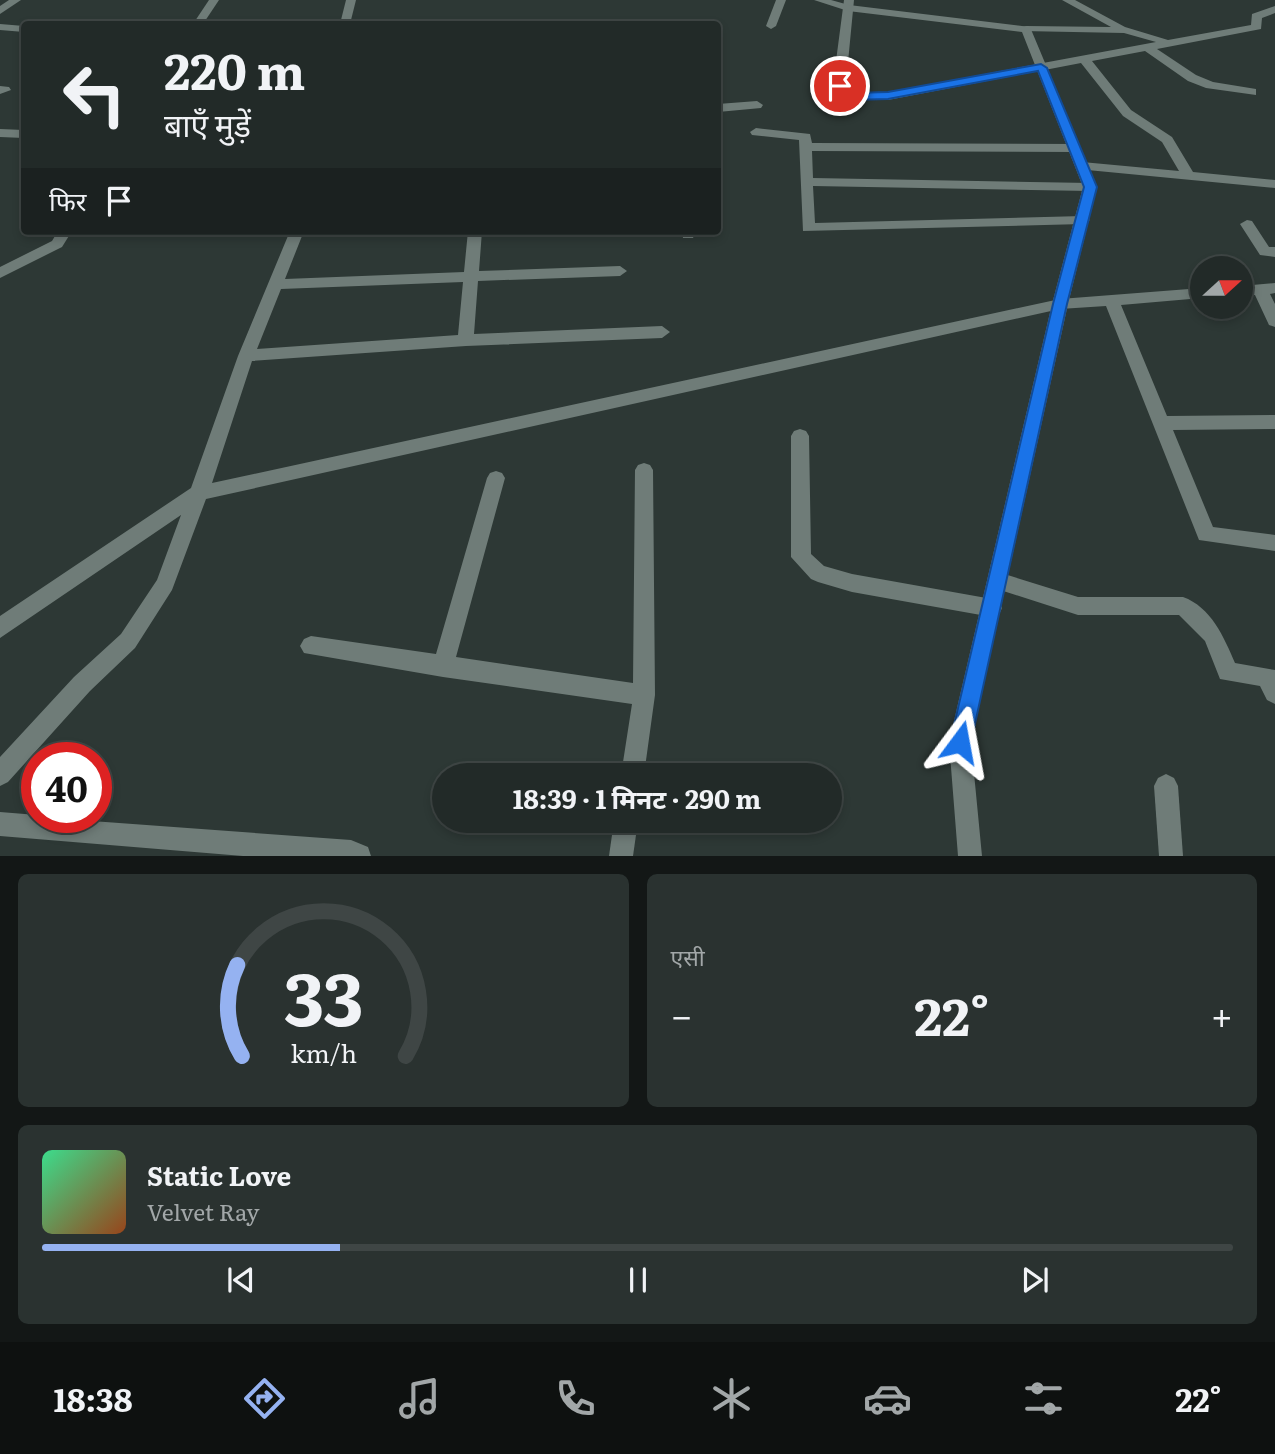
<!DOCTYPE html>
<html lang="hi">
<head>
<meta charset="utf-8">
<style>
  body { margin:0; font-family:Literata,"Noto Sans Devanagari",serif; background:#2a3230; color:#f1f3f6; height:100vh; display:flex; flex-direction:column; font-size:26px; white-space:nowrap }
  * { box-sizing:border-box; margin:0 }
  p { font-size:23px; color:#a2a7a8 }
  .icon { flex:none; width:38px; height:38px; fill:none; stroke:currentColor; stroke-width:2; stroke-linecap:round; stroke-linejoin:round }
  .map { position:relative; height:856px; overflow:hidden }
  .drawer { display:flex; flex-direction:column; gap:18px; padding:18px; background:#131716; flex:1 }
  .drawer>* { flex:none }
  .hud { position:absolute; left:21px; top:21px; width:700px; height:214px; border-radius:7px; box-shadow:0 4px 10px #0003,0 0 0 2px #3f4645; background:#222a28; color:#f1f3f6; overflow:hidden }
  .needle { width:46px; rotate:69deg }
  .fabs { position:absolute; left:1190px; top:256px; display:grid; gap:14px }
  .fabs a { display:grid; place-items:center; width:63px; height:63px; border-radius:50%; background:#222a28; box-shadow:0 4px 10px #0003,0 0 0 2px #3f4645; font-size:35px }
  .speed { position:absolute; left:21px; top:742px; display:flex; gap:14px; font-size:35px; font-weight:700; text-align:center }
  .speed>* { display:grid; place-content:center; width:91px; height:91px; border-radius:50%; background:#222a28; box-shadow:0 4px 10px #0003,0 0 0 2px #3f4645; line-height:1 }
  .speed .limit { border:10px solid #d22; background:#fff; color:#111 }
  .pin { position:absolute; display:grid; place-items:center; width:60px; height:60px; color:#fff; margin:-30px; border:4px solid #fff; border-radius:50%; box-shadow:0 2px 7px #0007 }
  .me { position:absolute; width:77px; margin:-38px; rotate:13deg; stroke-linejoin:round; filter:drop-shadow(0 0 5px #0008) }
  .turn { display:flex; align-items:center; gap:24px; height:147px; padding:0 28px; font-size:32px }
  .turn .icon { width:91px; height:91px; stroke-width:2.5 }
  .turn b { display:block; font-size:49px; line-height:60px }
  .then { display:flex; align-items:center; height:66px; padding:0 28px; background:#0003; gap:14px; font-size:26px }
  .big { font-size:52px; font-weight:700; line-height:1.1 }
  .drawer .widget { flex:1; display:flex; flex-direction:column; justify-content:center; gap:10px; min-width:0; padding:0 24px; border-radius:10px; background:#2a3230 }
  .drawer .dial { align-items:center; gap:0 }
  .dial svg { height:182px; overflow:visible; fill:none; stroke:#3f4645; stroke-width:7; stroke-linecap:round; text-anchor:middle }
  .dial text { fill:#f1f3f6; stroke:none }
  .song { display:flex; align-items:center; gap:21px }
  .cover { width:84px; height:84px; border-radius:10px; background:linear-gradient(135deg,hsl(150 70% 55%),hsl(20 70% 35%)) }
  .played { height:7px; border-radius:4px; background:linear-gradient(90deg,#95b2f1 25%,#3f4645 25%) }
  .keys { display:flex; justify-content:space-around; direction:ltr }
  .heat { display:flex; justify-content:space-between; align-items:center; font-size:38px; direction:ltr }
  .drawer .tiles { flex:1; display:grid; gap:18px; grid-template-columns:1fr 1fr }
  .widget:last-child { grid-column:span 2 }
  .trip { position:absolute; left:432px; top:763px; width:410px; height:70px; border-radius:35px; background:#222a28; box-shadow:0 4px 10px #0003,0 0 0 2px #3f4645; font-weight:700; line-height:70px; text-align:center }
  .tabs { display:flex; height:112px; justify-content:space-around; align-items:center; background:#0e1110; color:#a2a7a8 }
  .tabs .icon { width:49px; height:49px }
  .tabs .active { color:#95b2f1 }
  .tabs b { font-size:32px; color:#f1f3f6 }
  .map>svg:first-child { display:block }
</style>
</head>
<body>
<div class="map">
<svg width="1275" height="856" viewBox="0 0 1275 856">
  <rect width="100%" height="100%" fill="#2d3835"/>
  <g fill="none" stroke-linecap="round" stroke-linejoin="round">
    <g fill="#6f7c78" fill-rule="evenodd">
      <polygon points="9,0 21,0 0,14 0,6"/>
      <polygon points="209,0 219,0 203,24 193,24"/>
      <polygon points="346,0 356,0 350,24 340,24"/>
      <polygon points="776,0 786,0 776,26 771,29 766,26"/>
      <polygon points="844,0 854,0 848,62 837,75 853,92 888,92 1156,42 1124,33 1022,31 1022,27 1026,26 1111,27 1062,0 1075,0 1125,27 1168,40 1251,25 1252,14 1275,6 1275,13 1262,18 1261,29 1157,49 1196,75 1213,82 1256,89 1256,95 1206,88 1188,81 1145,51 1092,61 1131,110 1172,137 1193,172 1275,180 1275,188 1077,169 1077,163 1082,162 1179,171 1162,142 1123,116 1081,63 888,100 846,99 825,75 836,61"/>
      <polygon points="0,24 24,26 24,32 0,30"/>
      <polygon points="0,86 9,87 11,90 0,94"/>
      <polygon points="757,101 763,105 761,108 718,112 718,104"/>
      <polygon points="756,128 810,134 812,143 1075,144 1081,148 1075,152 812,151 813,178 1090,183 1097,187 1090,191 813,186 815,223 1083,216 1090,220 1083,224 803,231 799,140 752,135 750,132"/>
      <polygon points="0,129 24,130 24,138 0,137"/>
      <polygon points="1247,220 1252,221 1269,247 1275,247 1275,257 1260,255 1240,224"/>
      <polygon points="58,231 72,231 62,247 0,278 0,267 52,241"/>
      <path d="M290,231H304L285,279L464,272L468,231H482L479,271L620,266L627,271L620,276L478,281L474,334L662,326L670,332L662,338L466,346L252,361L212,483L1060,299L1202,288V298L1121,305L1167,416L1275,415V429L1173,430L1213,527L1275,535V551L1199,540L1106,306L1060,309L206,499L172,590L135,648L90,691L8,782L0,786V757L74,677L121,634L157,580L181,515L0,638V616L191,488L238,356ZM463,282L458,335L257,349L281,289Z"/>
      <polygon points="682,231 696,231 693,238 683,238"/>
      <polygon points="1275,283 1275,293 1270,294 1275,304 1275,327 1269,325 1255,295 1241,296 1241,286"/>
      <polygon points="800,429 806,431 809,436 811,554 824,566 852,574 992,599 999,601 1002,608 999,615 992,617 852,592 818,582 811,579 791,557 791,436 794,431"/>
      <polygon points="644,463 650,465 653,470 655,695 644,775 621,775 632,704 443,677 304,653 300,646 304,639 311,636 436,654 487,478 490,473 496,471 502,473 505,478 456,657 633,683 635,470 638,465"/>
      <path d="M998,572L1078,597H1183C1211,607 1224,637 1235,663L1275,670V704L1267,700L1260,686L1220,679L1205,641L1179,615H1078L991,587L988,581L991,575Z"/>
      <polygon points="1166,774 1174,778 1178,786 1183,856 1159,856 1154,786 1158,778"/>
      <polygon points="0,812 37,815 37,817 351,840 368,847 371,856 243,856 0,836"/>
      <polygon points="614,821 638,821 633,856 609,856"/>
    </g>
    <polygon fill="#6f7c78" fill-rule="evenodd" points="814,0 831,0 849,5 1030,27 1097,187 1068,304 971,742 982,856 958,856 949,742 1052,304 1083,187 1022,32 848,11"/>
  </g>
  <polygon fill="#1a73e8" stroke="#114b97" stroke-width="2" points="1041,64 1047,68 1097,187 1067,304 971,742 967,749 960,752 953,749 950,742 1053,304 1084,187 1038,71 888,99 850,100 835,86 844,84 853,93 888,92"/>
</svg>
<div class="fabs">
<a><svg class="needle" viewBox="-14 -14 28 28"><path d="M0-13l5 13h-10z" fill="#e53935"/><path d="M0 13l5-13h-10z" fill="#a2a7a8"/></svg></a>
</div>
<div class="speed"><div class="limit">40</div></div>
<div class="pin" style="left:840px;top:86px;background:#d93025"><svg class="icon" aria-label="arrive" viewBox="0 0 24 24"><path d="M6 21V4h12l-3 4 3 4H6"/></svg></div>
<svg class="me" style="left:960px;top:742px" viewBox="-20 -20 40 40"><path d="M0-17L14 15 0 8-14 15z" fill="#1a73e8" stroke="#fff" stroke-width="4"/></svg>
<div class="trip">18:39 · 1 मिनट · 290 m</div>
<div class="hud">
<div class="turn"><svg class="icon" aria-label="left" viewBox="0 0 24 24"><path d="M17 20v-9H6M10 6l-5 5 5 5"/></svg><div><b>220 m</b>बाएँ मुड़ें</div></div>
<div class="then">फिर<svg class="icon" aria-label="arrive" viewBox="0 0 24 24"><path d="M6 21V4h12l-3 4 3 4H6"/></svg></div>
</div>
</div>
<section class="drawer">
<div class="tiles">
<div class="widget dial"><svg viewBox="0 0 100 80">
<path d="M14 69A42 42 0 1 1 86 69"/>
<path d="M14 69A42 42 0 0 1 12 29" stroke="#95b2f1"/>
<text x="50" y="56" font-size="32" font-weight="700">33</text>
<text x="50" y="72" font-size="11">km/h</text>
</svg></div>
<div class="widget"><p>एसी</p>
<div class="heat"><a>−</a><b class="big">22°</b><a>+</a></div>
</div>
<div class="widget">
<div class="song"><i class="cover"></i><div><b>Static Love</b><p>Velvet Ray</p></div></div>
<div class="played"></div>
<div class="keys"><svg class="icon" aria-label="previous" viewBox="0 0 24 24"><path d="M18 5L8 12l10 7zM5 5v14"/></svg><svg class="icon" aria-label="pause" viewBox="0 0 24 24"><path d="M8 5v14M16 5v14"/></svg><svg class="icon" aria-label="next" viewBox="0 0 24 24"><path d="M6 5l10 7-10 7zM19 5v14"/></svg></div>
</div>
</div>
</section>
<nav class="tabs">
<b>18:38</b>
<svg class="icon active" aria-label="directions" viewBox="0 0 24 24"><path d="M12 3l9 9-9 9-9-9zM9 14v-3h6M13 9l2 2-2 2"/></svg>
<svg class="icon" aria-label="music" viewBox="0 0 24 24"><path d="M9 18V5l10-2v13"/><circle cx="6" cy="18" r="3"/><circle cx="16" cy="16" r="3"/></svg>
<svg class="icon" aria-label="phone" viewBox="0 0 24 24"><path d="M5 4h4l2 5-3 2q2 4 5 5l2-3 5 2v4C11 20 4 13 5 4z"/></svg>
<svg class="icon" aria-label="climate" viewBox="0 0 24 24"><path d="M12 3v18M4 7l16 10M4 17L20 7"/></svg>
<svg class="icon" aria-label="car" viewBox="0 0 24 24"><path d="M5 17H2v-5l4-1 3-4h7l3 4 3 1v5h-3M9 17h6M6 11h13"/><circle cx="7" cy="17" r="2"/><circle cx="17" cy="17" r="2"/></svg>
<svg class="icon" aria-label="filters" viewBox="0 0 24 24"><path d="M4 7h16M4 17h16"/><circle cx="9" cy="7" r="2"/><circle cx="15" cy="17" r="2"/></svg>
<b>22°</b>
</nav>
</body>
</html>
